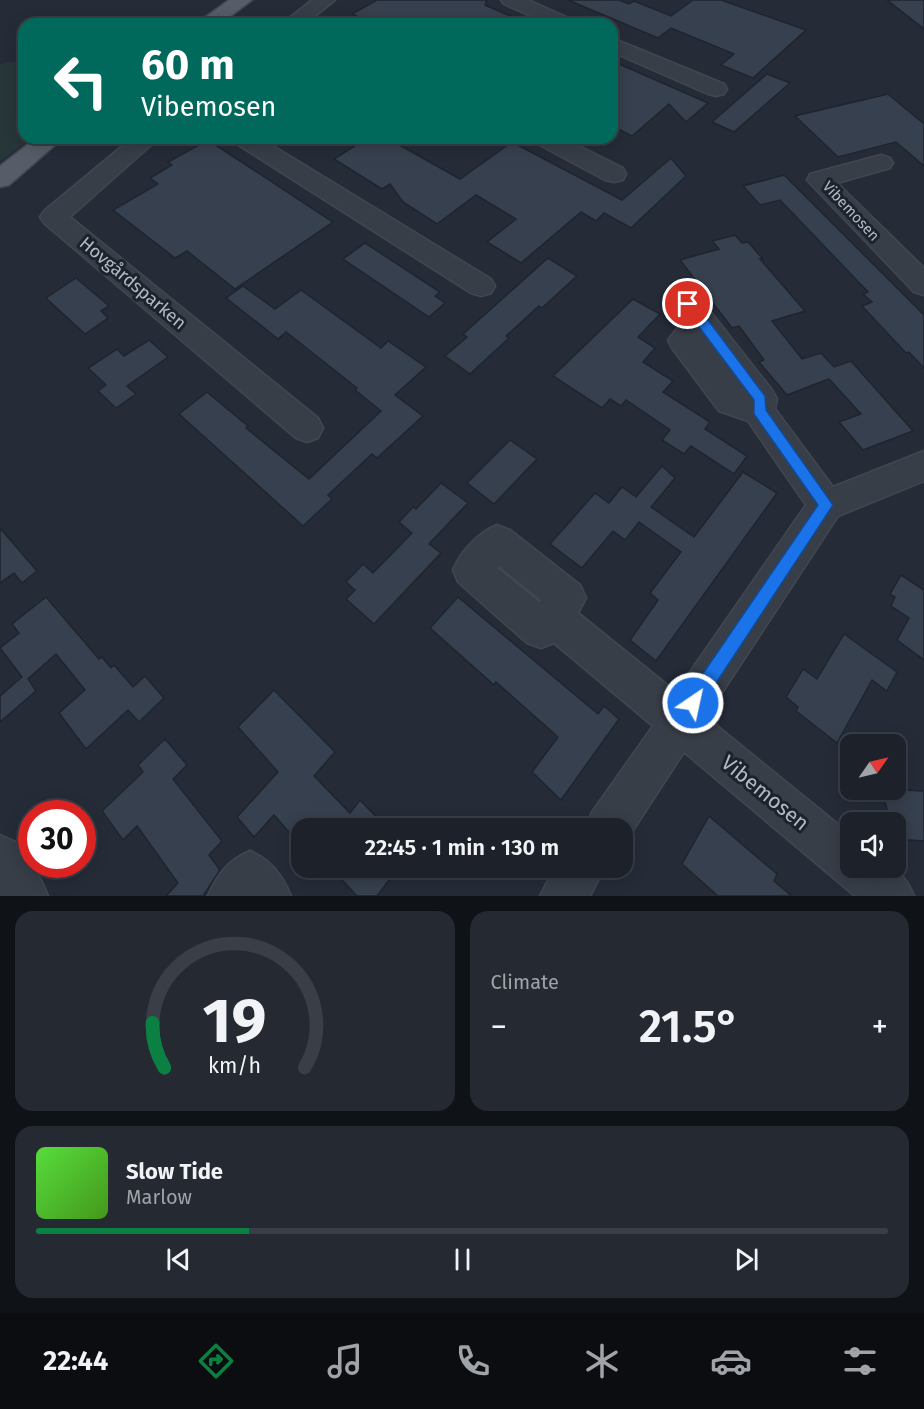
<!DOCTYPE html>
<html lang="en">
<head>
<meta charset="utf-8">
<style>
  body { margin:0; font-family:"Fira Sans",sans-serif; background:#252932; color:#f1f3f6; height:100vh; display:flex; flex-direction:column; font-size:22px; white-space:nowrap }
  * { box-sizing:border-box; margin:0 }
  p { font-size:20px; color:#a0a3a8 }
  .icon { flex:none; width:33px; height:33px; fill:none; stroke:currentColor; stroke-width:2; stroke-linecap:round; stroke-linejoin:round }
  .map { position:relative; height:896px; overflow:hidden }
  .details { display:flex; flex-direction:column; gap:15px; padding:15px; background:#0f1217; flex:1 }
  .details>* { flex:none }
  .hud { position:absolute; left:18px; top:18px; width:600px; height:126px; border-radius:18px; box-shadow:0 3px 15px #0003,0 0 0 2px #3a3e47; background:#00695c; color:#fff; overflow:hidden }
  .needle { width:39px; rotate:56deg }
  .controls { position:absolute; left:840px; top:734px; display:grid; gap:12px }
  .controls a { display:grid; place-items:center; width:66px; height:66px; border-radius:12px; background:#1c212a; box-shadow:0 3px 15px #0003,0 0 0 2px #3a3e47; font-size:30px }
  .speed { position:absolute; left:18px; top:800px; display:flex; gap:12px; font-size:30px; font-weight:700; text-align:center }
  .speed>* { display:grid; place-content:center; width:78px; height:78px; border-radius:50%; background:#1c212a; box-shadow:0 3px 15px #0003,0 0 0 2px #3a3e47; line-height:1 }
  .speed .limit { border:9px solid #d22; background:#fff; color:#111 }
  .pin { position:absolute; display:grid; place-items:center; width:51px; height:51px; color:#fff; margin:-26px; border:3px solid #fff; border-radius:50%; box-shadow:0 2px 6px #0007 }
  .me { position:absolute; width:66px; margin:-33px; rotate:34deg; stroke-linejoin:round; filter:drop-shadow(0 0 4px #0008) }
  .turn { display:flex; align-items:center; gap:21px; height:126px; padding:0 24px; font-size:27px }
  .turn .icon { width:78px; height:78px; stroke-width:2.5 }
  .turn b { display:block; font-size:42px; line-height:51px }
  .big { font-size:45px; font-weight:600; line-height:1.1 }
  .details .tile { flex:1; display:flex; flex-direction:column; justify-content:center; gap:9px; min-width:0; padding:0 21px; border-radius:18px; background:#252932 }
  .details .dial { align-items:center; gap:0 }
  .dial svg { height:156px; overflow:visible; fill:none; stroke:#3a3e47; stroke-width:7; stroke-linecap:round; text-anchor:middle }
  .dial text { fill:#f1f3f6; stroke:none }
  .song { display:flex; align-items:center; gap:18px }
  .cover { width:72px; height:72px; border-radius:9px; background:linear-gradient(135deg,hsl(110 70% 55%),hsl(100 70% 35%)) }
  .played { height:6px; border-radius:3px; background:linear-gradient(90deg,#0b8043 25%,#3a3e47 25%) }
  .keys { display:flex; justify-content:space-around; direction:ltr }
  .heat { display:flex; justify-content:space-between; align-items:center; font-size:33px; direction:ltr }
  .details .tiles { flex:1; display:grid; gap:15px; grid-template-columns:1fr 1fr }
  .tile:last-child { grid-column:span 2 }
  .trip { position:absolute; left:291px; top:818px; width:342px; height:60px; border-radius:18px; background:#1c212a; box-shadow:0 3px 15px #0003,0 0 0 2px #3a3e47; font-weight:600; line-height:60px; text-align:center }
  .dock { display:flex; height:96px; justify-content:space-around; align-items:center; background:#0b0d11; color:#a0a3a8 }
  .dock .icon { width:42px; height:42px }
  .dock .active { color:#0b8043 }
  .dock b { font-size:27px; color:#f1f3f6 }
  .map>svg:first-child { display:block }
</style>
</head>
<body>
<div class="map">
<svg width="924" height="896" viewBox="0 0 924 896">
  <rect width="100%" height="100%" fill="#252c38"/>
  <polygon fill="#273639" points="24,60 24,138 32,138 0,161 0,64"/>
  <g fill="#37404e" stroke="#1f252f" stroke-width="1.5">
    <polygon points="377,0 487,0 485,5 528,24 373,24 352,14"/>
    <polygon points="568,0 619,0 629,4 634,1 671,16 693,0 721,0 806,30 753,78 721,65 734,54 671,28 658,38"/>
    <polygon points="887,0 924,0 924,29"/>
    <polygon points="612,61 642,74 708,103 686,122 669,104 632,136 612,126"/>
    <polygon points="767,74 790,83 734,132 712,122"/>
    <polygon points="888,94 924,124 924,166 896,142 838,157 795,116"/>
    <polygon points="367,138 387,138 460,179 512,142 622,200 671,158 686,176 631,228 604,213 596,221 581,212 521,263 487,242 516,219 476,195 437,224 403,202 390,184 382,189 334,159"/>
    <polygon points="208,140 333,222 235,289 187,251 175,258 113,210 158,184 150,178 172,165 168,162"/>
    <polygon points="784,175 924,315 924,368 909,352 906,353 862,306 872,302 863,294 868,292 780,200 760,205 743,186"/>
    <polygon points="735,235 742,243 748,242 763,259 760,259 805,311 772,321 802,359 821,353 834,367 851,361 913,431 863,450 839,422 861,414 829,379 787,395 759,362 764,360 739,326 732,328 680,260 719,249 712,241"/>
    <polygon points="365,243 440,292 435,296 445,303 429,317 343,259"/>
    <polygon points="548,258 577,276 542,308 539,306 506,336 509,338 470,374 445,356 467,337 463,334"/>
    <polygon points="76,278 109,306 101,311 108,318 85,334 46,298"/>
    <polygon points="243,286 275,309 301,290 381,348 388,341 426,367 395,395 423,416 377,458 372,454 328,495 332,499 303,526 179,414 207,392 248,426 246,428 309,479 381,411 355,390 357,388 286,332 278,339 226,298"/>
    <polygon points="633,299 660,314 638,337 655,348 643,362 673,381 663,392 710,422 705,429 747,456 734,474 691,446 684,454 662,440 670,430 626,400 621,406 610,399 602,408 553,376"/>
    <polygon points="149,340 168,357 127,386 136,394 116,408 98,391 106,385 88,368 117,349 124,356"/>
    <polygon points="510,440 537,459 494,504 467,483"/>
    <polygon points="662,466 675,478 651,507 694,537 743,472 777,493 656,661 630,640 658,600 650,593 681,552 639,522 625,540 613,531 582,568 550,544 595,493 609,503 622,487 636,497"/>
    <polygon points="441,483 468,503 429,544 441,553 374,624 346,599 355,590 346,582 363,564 373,573 412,533 399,522 413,507 416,509"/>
    <polygon points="0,528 37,571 22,583 14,573 0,583"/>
    <polygon points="901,575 924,590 924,660 897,640 909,618 891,606 895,597 890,594"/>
    <polygon points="46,597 99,659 102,657 111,668 114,665 133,687 145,676 164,698 139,722 128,710 86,749 59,713 85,690 56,654 28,679 36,691 0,722 0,696 22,677 0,648 19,633 12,624"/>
    <polygon points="458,597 598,714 604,706 619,719 561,800 532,772 558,737 496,682 494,685 430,628"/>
    <polygon points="844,634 897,672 887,691 872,680 837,743 796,711 798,707 786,697 803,669 817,679"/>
    <polygon points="274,690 335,752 314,776 350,813 360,800 387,828 302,828 302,847 274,815 254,837 237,817 278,772 238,727"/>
    <polygon points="165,739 187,765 173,779 222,841 209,855 220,870 203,896 166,896 178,883 137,826 123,840 102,811 143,772 138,765"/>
    <polygon points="882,789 924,791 924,841 896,839 896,822 890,822"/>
    <polygon points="709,816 777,874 774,881 792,896 718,896 682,864"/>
    <polygon points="330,867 399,867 377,896 357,896"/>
  </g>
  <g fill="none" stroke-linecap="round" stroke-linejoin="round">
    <g stroke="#414751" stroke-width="3">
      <g id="minor">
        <polygon points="312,0 335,0 305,24 282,24"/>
        <polygon points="501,0 528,0 573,20 576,24 549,24 504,4"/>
        <polygon points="612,38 724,84 727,89 724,94 716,96 708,94 612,52"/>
        <polygon points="132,138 159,138 70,217 318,418 323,428 318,438 307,442 296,438 44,223 40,217 44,211"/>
        <polygon points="231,138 260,138 491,279 495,286 491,293 481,296 471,293 235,143"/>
        <polygon points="532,138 563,138 623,168 626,174 623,180 614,182 605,180 536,143"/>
        <polygon points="881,155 890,158 893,163 890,168 837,183 924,268 924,295 914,292 807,180 810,174"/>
        <path d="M688,293L698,296L772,390L777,399L775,409L833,487L924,451V481L838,516L706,717L850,834V867C883,867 900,861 914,896H855L684,752L624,844L622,828H586L592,812L653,726L554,643L541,648L527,643L458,582L453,570C461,551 478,533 497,525L510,530L580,585L586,598L578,613L676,692L806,505L748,421L719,411L672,348L668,340L684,320L674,304L678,296ZM499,566L541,600L539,602L497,568Z"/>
        <polygon points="0,835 16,842 41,880 48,896 0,896"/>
        <path d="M250,851C271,860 282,875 291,896H208C217,875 228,860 250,851Z"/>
        <polygon points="555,867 605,867 590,896 540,896"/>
      </g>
    </g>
    <g stroke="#414751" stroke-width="3">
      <g id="major">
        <polygon points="229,0 252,0 220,24 196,24"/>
        <polygon points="36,138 63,138 9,185 0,187 0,166"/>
      </g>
    </g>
    <use href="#minor" fill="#383e48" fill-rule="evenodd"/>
    <use href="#major" fill="#565d68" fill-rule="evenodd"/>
  </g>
  <polygon fill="#1a73e8" stroke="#114b97" stroke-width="1.5" points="688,299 693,300 765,396 766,410 833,505 699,709 693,711 687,709 684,703 687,697 818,505 754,414 754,400 684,307 684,300"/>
  <g text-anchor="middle" stroke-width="6" stroke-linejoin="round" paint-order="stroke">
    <g font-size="15" fill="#b3b9c4" stroke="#1d232d">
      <text transform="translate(851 211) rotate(47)" y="5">Vibemosen</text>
    </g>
    <g font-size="18" fill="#b3b9c4" stroke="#1d232d">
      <text transform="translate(133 283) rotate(40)" y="6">Hovgårdsparken</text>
    </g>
    <g font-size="21" fill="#b3b9c4" stroke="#1d232d">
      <text transform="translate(765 793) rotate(39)" y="7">Vibemosen</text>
    </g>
  </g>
</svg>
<div class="controls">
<a><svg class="needle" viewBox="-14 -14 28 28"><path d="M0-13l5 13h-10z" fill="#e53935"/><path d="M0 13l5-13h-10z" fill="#a0a3a8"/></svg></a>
<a><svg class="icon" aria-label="sound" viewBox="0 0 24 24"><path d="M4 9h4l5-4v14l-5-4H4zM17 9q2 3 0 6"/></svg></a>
</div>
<div class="speed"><div class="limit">30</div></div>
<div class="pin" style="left:688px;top:304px;background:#d93025"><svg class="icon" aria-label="arrive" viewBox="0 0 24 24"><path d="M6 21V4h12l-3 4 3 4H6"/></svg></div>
<svg class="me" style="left:693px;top:703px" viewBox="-20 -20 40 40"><circle r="17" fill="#1a73e8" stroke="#fff" stroke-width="3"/><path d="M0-11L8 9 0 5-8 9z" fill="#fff"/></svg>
<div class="trip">22:45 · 1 min · 130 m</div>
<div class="hud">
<div class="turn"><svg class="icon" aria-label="left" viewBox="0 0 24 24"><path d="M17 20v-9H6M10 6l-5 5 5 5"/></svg><div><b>60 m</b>Vibemosen</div></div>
</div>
</div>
<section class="details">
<div class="tiles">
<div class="tile dial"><svg viewBox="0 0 100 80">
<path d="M14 69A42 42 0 1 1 86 69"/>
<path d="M14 69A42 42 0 0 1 8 46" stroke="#0b8043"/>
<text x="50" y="56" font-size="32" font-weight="700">19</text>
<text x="50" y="72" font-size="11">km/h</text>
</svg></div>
<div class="tile"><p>Climate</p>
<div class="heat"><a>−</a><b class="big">21.5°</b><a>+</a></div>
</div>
<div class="tile">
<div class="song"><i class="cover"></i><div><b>Slow Tide</b><p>Marlow</p></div></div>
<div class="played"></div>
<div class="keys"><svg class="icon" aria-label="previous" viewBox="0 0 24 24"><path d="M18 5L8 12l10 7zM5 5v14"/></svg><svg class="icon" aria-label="pause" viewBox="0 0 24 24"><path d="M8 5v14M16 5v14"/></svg><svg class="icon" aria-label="next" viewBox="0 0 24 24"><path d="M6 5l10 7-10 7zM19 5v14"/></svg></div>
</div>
</div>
</section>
<nav class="dock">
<b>22:44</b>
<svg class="icon active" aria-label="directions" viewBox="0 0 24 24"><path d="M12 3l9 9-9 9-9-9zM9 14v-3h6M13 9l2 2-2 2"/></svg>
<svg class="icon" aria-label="music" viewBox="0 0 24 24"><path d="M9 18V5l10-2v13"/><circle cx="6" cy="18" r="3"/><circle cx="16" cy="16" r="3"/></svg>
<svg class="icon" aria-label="phone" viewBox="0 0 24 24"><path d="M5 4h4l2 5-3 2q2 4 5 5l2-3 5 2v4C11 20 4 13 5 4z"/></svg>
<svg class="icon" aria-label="climate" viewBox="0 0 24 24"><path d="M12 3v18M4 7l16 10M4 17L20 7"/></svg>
<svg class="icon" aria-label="car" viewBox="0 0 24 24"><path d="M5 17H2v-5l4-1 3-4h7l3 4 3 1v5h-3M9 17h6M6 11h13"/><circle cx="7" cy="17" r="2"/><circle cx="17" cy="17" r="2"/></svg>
<svg class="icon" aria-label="filters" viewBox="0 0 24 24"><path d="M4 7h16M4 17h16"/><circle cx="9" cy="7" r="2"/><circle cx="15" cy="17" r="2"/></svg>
</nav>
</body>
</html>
